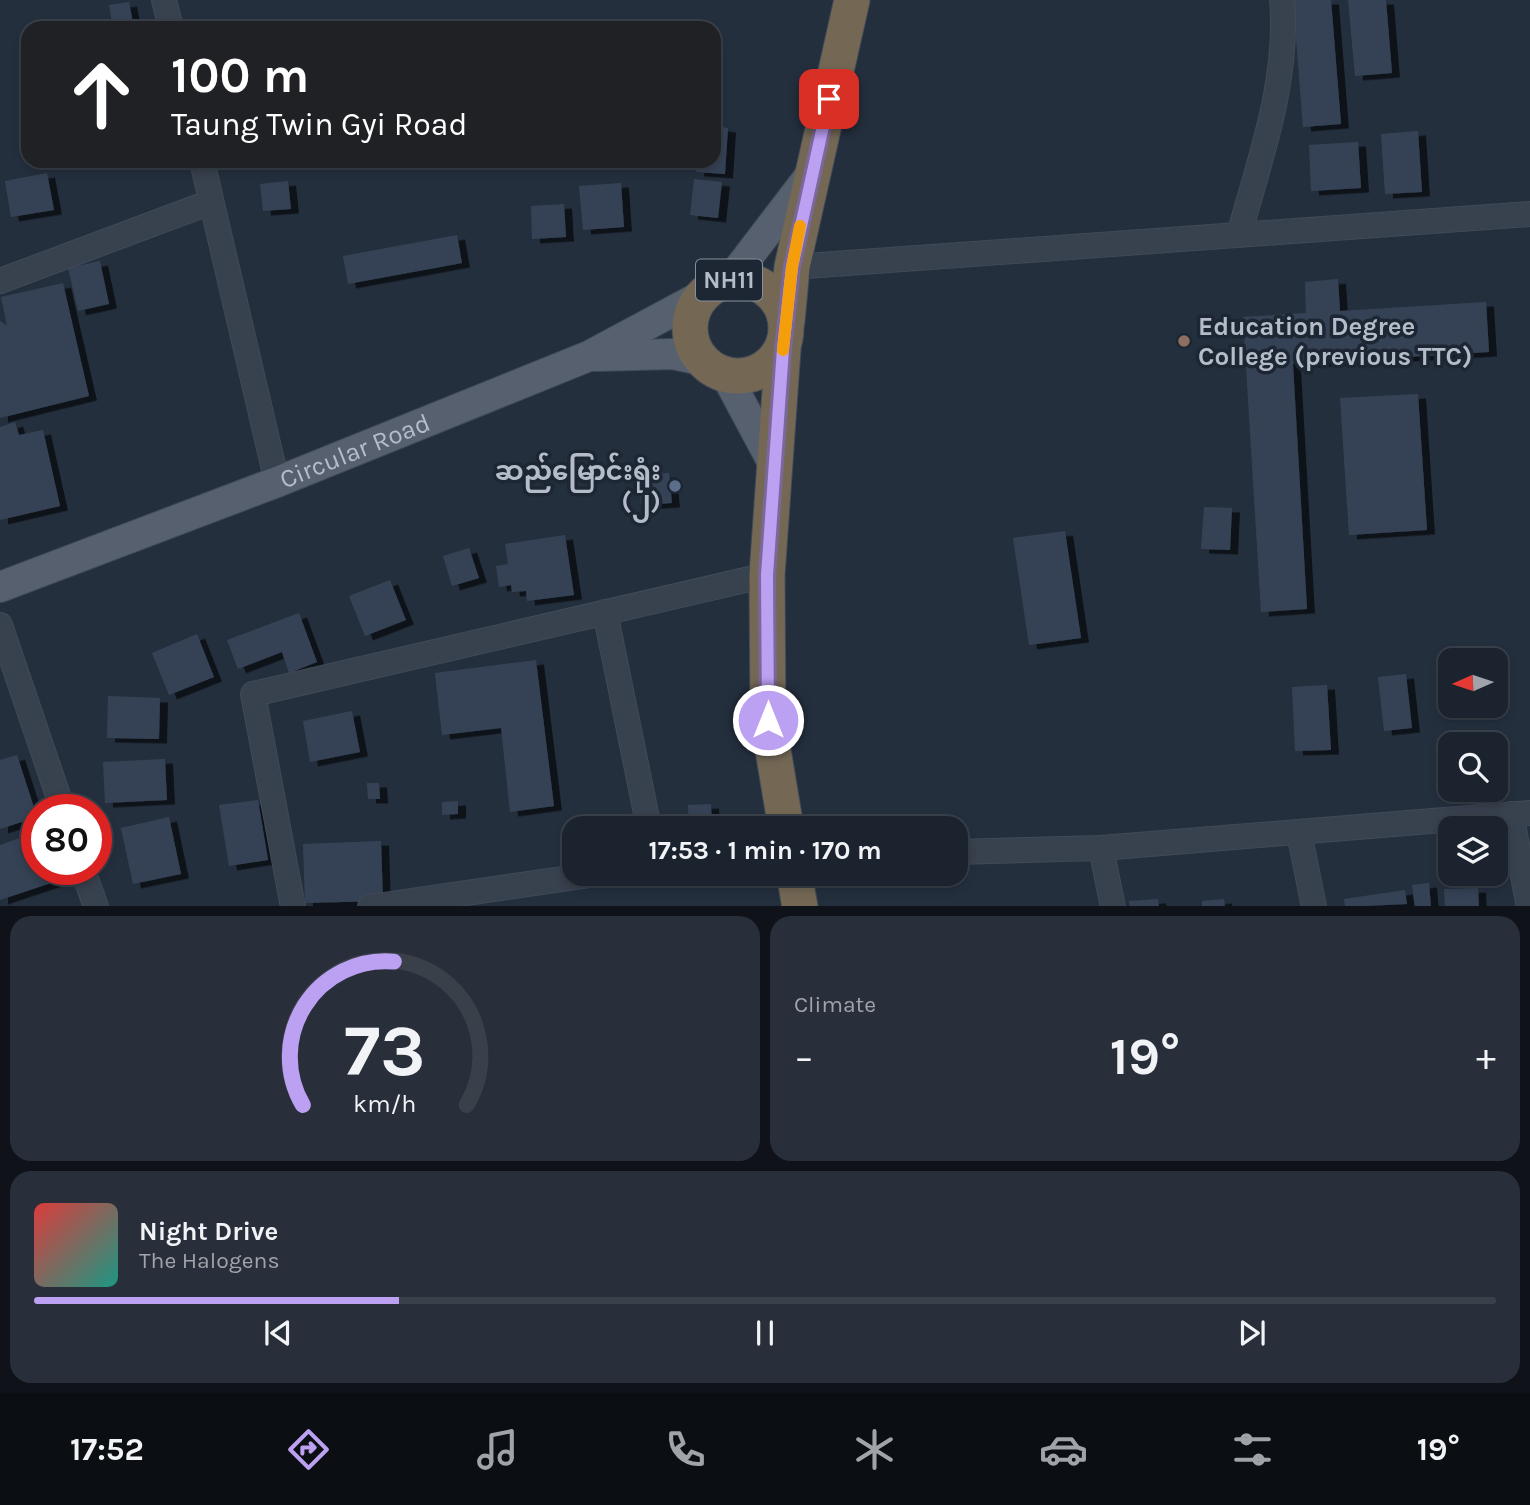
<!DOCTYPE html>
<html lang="en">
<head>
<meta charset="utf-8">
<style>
  body { margin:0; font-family:Karla,"Noto Sans Myanmar",sans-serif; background:#282f3a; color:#f1f3f6; height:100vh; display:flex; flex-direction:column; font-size:26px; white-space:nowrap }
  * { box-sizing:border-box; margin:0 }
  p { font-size:23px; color:#a0a4aa }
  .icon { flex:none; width:38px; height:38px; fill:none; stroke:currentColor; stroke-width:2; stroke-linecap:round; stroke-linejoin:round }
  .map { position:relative; height:906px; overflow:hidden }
  .details { display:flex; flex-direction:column; gap:10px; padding:10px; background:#0f1319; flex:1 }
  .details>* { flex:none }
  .hud { position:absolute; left:21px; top:21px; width:700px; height:147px; border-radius:21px; box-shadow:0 4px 10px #0003,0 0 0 2px #39404a; background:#202124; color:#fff; overflow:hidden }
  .needle { width:46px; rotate:267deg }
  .tools { position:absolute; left:1438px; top:648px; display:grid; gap:14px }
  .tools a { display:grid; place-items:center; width:70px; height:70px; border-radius:14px; background:#1b232e; box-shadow:0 4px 10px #0003,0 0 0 2px #39404a; font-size:35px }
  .speed { position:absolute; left:21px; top:794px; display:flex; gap:14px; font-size:35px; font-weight:700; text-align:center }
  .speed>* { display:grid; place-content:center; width:91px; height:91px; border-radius:50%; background:#1b232e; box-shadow:0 4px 10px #0003,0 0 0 2px #39404a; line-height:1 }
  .speed .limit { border:10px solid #d22; background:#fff; color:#111 }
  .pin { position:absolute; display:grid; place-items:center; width:60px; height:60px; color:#fff; margin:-30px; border-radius:14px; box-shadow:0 4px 10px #0006 }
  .me { position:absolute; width:77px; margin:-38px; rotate:0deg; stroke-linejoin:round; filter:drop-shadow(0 0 5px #0008) }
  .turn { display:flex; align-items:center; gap:24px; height:147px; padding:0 35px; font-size:32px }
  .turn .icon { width:91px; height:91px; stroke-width:2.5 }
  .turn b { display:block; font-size:49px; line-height:60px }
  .big { font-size:52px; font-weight:700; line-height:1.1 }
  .details .card { flex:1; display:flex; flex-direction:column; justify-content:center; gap:10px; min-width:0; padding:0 24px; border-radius:21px; background:#282f3a }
  .details .dial { align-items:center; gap:0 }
  .dial svg { height:182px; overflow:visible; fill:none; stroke:#39404a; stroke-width:7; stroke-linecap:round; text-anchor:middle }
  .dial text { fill:#f1f3f6; stroke:none }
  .song { display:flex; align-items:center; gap:21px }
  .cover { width:84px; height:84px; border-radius:10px; background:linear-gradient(135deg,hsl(0 70% 55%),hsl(170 70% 35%)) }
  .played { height:7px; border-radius:4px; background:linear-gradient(90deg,#bca0f2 25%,#39404a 25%) }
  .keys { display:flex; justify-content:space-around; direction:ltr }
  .heat { display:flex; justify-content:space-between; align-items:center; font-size:38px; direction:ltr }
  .details .tiles { flex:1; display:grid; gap:10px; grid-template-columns:1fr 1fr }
  .card:last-child { grid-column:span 2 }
  .trip { position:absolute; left:562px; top:816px; width:406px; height:70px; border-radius:21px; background:#1b232e; box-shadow:0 4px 10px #0003,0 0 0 2px #39404a; font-weight:700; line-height:70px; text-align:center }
  .tabs { display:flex; height:112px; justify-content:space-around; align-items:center; background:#0b0e12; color:#a0a4aa }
  .tabs .icon { width:49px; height:49px }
  .tabs .on { color:#bca0f2 }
  .tabs b { font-size:32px; color:#f1f3f6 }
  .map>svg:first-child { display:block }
</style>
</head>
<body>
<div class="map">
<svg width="1530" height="907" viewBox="0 0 1530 907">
  <defs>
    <filter id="shadow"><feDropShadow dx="8" dy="4.5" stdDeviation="0" flood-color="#0009"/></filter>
  </defs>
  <rect width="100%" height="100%" fill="#242f3e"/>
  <g fill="#364354" filter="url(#shadow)">
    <polygon points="1293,0 1331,0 1341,124 1303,127"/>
    <polygon points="1348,0 1386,0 1392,73 1355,76"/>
    <polygon points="129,2 134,28 113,28 109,5"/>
    <polygon points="714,126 728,128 725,174 696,172 697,161 714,161"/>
    <polygon points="1418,131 1422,192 1385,194 1381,134"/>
    <polygon points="1358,142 1361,188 1311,191 1309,145"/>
    <polygon points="47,173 54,210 11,217 5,181"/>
    <polygon points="694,179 722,182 718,218 690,215"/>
    <polygon points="288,181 291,209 263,211 260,184"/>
    <polygon points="621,183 624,227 583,230 579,186"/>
    <polygon points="564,204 566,237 532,239 531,206"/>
    <polygon points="457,235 462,263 348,284 343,256"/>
    <polygon points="100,261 109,304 78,311 68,268"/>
    <polygon points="1338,279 1340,311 1486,302 1489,352 1293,364 1307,609 1261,612 1243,317 1306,313 1305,282"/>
    <polygon points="63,283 89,396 0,418 0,321 7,326 1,297"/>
    <polygon points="1418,394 1427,530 1349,535 1340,398"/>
    <polygon points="15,422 19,435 43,430 60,506 0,520 0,427"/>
    <polygon points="669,473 672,503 641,505 639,475"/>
    <polygon points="1204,507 1232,508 1230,550 1201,549"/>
    <polygon points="1065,531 1081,638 1029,645 1013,538"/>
    <polygon points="565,535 574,595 527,601 526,591 512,592 511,585 499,587 496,566 508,564 505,544"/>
    <polygon points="469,548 479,578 452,586 443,556"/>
    <polygon points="390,580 406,620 365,636 349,596"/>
    <polygon points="299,613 317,662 289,673 282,652 238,669 227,640"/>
    <polygon points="197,634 214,677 169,695 152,653"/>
    <polygon points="536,660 554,806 510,812 501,728 442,735 435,673"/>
    <polygon points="1406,674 1412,728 1384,731 1378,677"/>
    <polygon points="1327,685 1331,750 1295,751 1292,687"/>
    <polygon points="108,696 160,698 159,739 107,738"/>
    <polygon points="352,711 360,752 310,762 303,721"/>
    <polygon points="17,755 37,817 0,829 0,760"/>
    <polygon points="165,759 167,800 105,803 103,762"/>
    <polygon points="367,783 379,783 380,799 368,799"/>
    <polygon points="258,800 268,860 229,866 219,805"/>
    <polygon points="458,801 458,814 442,815 442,802"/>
    <polygon points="711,804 712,828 689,828 688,805"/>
    <polygon points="169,817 181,874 133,884 121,828"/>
    <polygon points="37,832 37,870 60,870 63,879 0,900 0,845"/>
    <polygon points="381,841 383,901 305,903 303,844"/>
    <polygon points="1429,883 1431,907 1415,907 1412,885"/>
    <polygon points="1478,888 1479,907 1445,907 1444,889"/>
    <polygon points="1405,890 1407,904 1345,907 1344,899"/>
    <polygon points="1158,899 1159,907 1130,907 1129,901"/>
    <polygon points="1224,899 1225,907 1202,907 1202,901"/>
  </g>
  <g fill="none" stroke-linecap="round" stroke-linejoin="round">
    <g stroke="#414a57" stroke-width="26">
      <g id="minor">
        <polyline points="164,0 171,28"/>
        <polyline points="202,161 277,482"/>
        <path d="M1239,235C1260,158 1289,81 1282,0"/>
        <polyline points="792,267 1530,214"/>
        <polyline points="0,281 211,202"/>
        <polyline points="605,612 649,828"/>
        <polyline points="0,625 63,810"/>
        <polyline points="1511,814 1529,907"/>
        <polyline points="1299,832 1314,907"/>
        <polyline points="1101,848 1113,907"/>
        <polyline points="956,852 1101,848 1530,813"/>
        <polyline points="83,870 96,907"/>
        <polyline points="293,907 253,694 767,575"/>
        <polyline points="370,907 604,873"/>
      </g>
    </g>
    <g stroke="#414a57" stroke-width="32">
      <g id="major">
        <polyline points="731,279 812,173"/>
        <polyline points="596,356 673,354 701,360"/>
        <polyline points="726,375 772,461"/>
        <path id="s1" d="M0,587L277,482L589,356L701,296"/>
      </g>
    </g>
    <g stroke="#434c59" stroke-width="37">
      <g id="highway">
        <circle cx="738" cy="328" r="48"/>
        <polyline points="787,321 792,267 852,0"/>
        <polyline points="783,349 767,575 768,720 786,828"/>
        <polyline points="794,873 800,907"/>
      </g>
    </g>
    <use href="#minor" stroke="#38414e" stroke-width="24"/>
    <use href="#major" stroke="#56606e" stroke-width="30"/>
    <use href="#highway" stroke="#746855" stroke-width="35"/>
  </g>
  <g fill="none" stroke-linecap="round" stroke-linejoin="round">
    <g stroke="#7a689d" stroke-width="18">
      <polyline id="route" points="768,720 767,575 783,349 792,267 829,99"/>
    </g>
    <use href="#route" stroke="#bca0f2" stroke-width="12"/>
    <polyline stroke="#f59e0b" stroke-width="12" points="783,350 792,267 800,226"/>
  </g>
  <circle fill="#8d6e63" stroke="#1d2633" stroke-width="2.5" cx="1184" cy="341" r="7"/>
  <circle fill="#5c6f8a" stroke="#1d2633" stroke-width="2.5" cx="675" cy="486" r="7"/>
  <g text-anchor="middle" stroke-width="7" stroke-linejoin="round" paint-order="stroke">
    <rect fill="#1d2633" stroke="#878f9c" stroke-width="2" x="696" y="259.5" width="66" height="41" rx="5"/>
    <g font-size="24" font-weight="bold" fill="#b4bcc9">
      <text x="729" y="288">NH11</text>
    </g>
    <g font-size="26" font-weight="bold" fill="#b4bcc9" stroke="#1d2633" text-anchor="start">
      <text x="1198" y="335">Education Degree<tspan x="1198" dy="30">College (previous TTC)</tspan></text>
      <text x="661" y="480" text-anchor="end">ဆည်မြောင်းရုံး<tspan x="661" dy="30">(၂)</tspan></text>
    </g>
    <g font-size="26" fill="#b4bcc9" stroke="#1d2633">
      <text dy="9" stroke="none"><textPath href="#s1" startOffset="380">Circular Road</textPath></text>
    </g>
  </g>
</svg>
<div class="tools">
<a><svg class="needle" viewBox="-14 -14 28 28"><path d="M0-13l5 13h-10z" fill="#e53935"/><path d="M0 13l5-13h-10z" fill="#a0a4aa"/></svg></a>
<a><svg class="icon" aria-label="search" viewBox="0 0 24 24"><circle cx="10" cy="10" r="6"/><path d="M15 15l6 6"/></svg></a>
<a><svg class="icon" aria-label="layers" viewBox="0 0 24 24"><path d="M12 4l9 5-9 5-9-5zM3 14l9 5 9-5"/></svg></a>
</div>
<div class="speed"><div class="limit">80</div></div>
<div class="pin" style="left:829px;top:99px;background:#d93025"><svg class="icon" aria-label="arrive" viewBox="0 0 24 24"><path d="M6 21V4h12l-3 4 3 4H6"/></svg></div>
<svg class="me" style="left:768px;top:720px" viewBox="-20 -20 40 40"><circle r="17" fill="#bca0f2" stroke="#fff" stroke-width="3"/><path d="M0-11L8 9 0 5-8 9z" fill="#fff"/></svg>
<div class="trip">17:53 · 1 min · 170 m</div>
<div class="hud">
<div class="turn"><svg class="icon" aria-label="ahead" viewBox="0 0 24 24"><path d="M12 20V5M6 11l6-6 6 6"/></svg><div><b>100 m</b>Taung Twin Gyi Road</div></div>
</div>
</div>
<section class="details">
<div class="tiles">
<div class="card dial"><svg viewBox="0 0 100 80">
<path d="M14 69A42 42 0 1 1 86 69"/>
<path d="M14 69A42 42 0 0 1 54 6" stroke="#bca0f2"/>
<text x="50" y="56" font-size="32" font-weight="700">73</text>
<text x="50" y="72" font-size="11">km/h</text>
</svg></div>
<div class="card"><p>Climate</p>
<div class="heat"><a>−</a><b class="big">19°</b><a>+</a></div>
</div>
<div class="card">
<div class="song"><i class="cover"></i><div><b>Night Drive</b><p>The Halogens</p></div></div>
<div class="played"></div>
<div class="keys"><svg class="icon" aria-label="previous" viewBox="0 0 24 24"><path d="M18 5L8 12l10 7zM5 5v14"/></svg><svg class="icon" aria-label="pause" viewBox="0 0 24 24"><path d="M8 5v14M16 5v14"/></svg><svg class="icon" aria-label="next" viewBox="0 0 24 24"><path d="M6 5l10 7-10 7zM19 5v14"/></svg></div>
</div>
</div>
</section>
<nav class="tabs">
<b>17:52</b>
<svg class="icon on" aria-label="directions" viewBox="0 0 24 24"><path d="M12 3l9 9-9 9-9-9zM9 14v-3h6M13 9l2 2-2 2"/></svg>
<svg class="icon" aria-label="music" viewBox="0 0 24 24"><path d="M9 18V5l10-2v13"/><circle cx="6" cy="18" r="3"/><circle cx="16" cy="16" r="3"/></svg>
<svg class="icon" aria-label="phone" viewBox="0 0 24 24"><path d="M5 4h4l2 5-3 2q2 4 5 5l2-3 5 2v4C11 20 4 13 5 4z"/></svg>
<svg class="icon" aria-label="climate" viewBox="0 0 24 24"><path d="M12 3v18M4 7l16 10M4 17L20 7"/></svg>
<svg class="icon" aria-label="car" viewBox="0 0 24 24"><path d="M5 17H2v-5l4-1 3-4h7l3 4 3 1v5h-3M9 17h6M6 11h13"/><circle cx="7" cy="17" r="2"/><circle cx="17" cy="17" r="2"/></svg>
<svg class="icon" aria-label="filters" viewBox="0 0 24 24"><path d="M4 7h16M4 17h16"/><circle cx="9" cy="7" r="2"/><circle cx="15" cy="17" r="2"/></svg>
<b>19°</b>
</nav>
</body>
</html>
